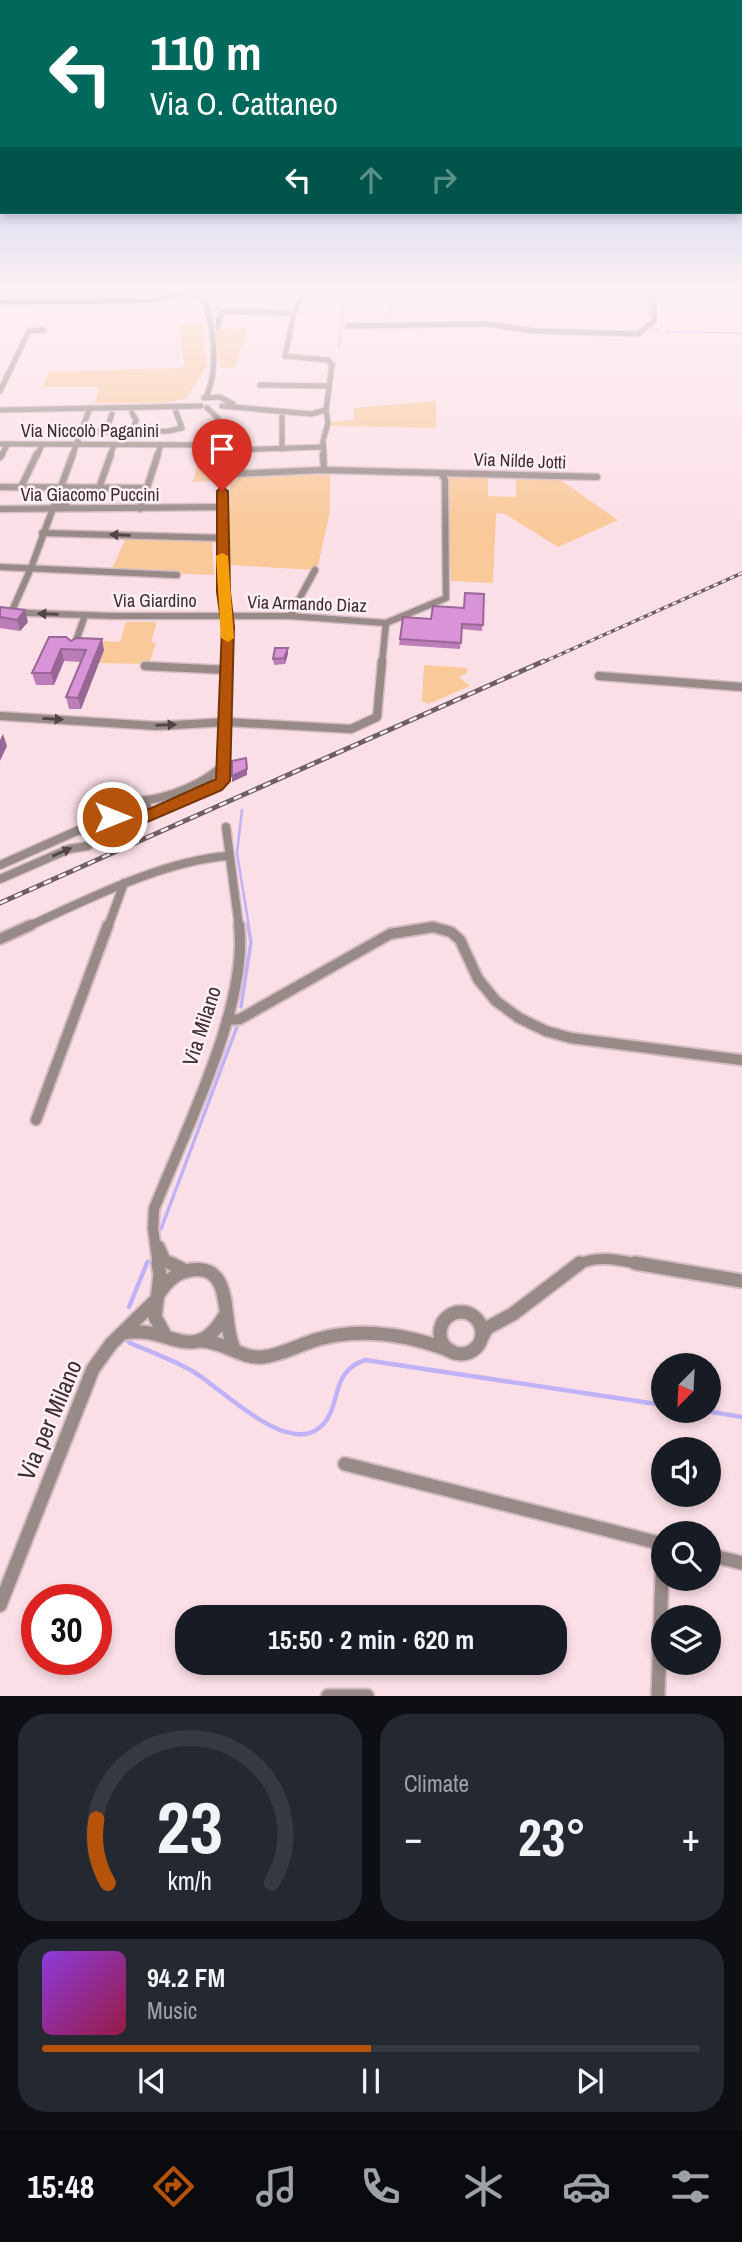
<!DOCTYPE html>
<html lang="en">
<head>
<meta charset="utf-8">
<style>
  body { margin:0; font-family:"Archivo Narrow",sans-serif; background:#242831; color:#f1f3f6; height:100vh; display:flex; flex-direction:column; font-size:26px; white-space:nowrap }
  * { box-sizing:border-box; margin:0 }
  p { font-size:23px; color:#9ea1a6 }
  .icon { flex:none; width:38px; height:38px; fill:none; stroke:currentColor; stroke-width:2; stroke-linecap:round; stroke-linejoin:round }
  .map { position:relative; height:1696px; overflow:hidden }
  .details { display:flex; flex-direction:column; gap:18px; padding:18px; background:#0d0f14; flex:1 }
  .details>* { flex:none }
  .banner { position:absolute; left:0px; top:0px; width:742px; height:214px; box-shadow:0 4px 10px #0003; background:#00695c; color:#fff; overflow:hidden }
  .needle { width:46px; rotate:204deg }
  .buttons { position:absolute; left:651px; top:1353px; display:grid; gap:14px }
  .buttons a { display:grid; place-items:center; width:70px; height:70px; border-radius:50%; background:#171b24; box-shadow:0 4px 10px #0003; font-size:35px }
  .speed { position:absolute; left:21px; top:1584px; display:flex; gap:14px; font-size:35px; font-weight:700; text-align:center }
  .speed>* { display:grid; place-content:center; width:91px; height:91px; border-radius:50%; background:#171b24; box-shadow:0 4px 10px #0003; line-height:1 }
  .speed .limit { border:10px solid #d22; background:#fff; color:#111 }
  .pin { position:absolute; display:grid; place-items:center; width:60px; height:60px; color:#fff; margin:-72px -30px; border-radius:50% 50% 50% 0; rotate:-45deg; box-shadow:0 0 7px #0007 }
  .pin .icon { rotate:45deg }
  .me { position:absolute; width:77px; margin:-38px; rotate:90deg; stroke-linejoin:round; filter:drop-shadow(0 0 5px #0008) }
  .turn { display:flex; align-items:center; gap:24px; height:147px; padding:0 35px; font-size:32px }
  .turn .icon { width:91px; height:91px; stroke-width:2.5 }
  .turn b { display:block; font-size:49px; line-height:60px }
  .lanes { display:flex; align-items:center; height:66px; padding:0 35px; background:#0003; justify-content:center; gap:35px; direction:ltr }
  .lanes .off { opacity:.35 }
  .big { font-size:52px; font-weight:800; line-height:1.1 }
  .details .tile { flex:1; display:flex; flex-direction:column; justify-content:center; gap:10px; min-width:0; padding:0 24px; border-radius:28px; background:#242831 }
  .details .dial { align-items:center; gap:0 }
  .dial svg { height:182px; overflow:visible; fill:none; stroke:#363941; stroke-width:7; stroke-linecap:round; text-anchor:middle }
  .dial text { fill:#f1f3f6; stroke:none }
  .song { display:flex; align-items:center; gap:21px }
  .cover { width:84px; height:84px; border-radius:10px; background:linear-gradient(135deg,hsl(270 70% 55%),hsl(340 70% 35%)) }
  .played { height:7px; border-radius:4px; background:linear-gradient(90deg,#b45309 50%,#363941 50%) }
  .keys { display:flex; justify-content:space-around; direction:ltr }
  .heat { display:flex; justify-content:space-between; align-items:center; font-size:38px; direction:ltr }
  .details .tiles { flex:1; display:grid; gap:18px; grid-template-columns:1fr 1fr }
  .tile:last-child { grid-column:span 2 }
  .trip { position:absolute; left:175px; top:1605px; width:392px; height:70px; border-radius:28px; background:#171b24; box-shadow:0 4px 10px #0003; font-weight:800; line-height:70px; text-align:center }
  .menu { display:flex; height:112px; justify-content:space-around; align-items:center; background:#090b0e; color:#9ea1a6 }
  .menu .icon { width:49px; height:49px }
  .menu .current { color:#b45309 }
  .menu b { font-size:32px; color:#f1f3f6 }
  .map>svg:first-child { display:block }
</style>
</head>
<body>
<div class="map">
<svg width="742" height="1696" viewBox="0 0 742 1696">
  <rect width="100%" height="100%" fill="#fbdfe6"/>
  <g fill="#f9c999">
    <polygon points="202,325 207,366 186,398 166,403 95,403 99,387 43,387 49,372 181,368 184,366 181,326"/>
    <polygon points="211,328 247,329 235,368 221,368"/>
    <polygon points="436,401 436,428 330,426 330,422 354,420 354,408"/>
    <polygon points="201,447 217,447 219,481 193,482"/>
    <polygon points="330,475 330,512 317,570 229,565 230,476"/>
    <polygon points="450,475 488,476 488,496 516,497 516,476 556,477 618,520 558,547 505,514 496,513 493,583 451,581 445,476"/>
    <polygon points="126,538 212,540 214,575 111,571"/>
    <polygon points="126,622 157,622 151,642 156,643 149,664 99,663 81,640 120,642"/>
    <polygon points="424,665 467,668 467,673 459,677 470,686 428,704 422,701"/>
  </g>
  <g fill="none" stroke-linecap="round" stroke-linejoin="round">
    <g stroke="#c1b1f6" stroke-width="2">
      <polyline points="649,293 650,324"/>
      <polyline points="209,295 286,293"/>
      <polyline points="0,298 146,298 167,294"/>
      <polyline points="387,324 396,293"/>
      <polyline points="341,326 345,293"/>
      <polyline points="650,328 659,332"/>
      <polyline points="666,332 742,333"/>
      <polyline points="339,347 341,329"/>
    </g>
    <polyline stroke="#c1b1f6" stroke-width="2.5" points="242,810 237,853 249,927"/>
    <g stroke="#c1b1f6" stroke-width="3.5">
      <polyline points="241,1007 251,942 248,925"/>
      <polyline points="161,1229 238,1024"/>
      <polyline points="146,1265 148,1261"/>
    </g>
    <g stroke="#c1b1f6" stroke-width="4.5">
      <polyline points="129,1307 147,1263"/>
      <path d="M125,1337L130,1343C151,1352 174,1360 194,1372C222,1389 286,1455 319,1428C344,1408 327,1373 365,1360L663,1405"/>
      <polyline points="700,1410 742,1417"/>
    </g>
    <g stroke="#d5bcc2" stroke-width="7">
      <g id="street-far4">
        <path d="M202,293C213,324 220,366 206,397"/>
        <polyline points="189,294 204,299"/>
        <polyline points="294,313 301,296"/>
        <polyline points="347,326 486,324 535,331 638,334 654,321 654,293"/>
        <polyline points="217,327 221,314 226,311 294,313 285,356"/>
        <polyline points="285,356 328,360 332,365"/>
        <polyline points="260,385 329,386"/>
        <polyline points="0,391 29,331 44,330"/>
        <polyline points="204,398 220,397 233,404"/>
        <polyline points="222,406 311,414 326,410"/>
        <polyline points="207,408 218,418 221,456"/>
        <polyline points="0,410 201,406"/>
        <polyline points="132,413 136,420 133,431"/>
        <polyline points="282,417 282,449"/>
        <polyline points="106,431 112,414"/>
        <polyline points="82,432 169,431 182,428 176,412"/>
        <polyline points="324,437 328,423 326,410 332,365"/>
        <polyline points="323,441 324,456"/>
        <polyline points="0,444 221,445"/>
        <polyline points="230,450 322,447"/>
        <polyline points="1,456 7,445"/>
        <polyline points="37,456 42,445"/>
        <polyline points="72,456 90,408"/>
        <polyline points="110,456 114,445"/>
        <polyline points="157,456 161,445"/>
      </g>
    </g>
    <g stroke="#d5bcc2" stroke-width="9">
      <g id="street-far3">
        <polyline points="221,454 227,663"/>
        <polyline points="323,454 324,470"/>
        <polyline points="0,457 2,454"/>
        <polyline points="230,474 324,470 597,477"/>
        <polyline points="0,487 146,488"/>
        <polyline points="21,487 37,454"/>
        <polyline points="67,487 60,505 67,505"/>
        <polyline points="99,488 111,454"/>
        <polyline points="0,509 222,507"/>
        <polyline points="140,509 158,454"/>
        <polyline points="42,533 222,538"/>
        <polyline points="0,567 177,575"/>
        <polyline points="0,612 112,616 290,616 386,623 446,598 445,480 442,475"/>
        <polyline points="11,613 31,568 73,454"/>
        <polyline points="290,616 315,570"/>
        <polyline points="74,647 85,615"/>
        <polyline points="382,663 386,623"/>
      </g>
    </g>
    <g stroke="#d5bcc2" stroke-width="11">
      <g id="street-far2">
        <polyline points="145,666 227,670"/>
        <polyline points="599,676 742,687"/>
        <polyline points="0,716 157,726 226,722 351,729 377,717 382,661"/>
        <path d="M132,801L147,805V813C139,821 131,823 121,817V808Z"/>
        <path d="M141,801C170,798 204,784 225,764"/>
        <polyline points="142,819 217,787 224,777 227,661"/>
        <polyline points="226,827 239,927"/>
        <polyline points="0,865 79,830 93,833"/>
        <polyline points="0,879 69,849 88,846 94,839 94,826 112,817 121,817"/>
        <path d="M27,927C86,900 164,860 229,856"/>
        <polyline points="108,927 124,883"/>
      </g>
    </g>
    <g stroke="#d5bcc2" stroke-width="14">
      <g id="street-far1">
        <polyline points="0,939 31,925"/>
        <polyline points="227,1020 240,1019 390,934 433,927 451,932 460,940 478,979 496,1001 519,1018 546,1031 571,1038 742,1060"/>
        <polyline points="36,1120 108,925"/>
        <polyline points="159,1246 166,1261 174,1265"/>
        <path d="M158,1265L153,1228L154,1209C184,1133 249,1005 239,925"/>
        <path d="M577,1265C600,1254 621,1261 645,1265"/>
      </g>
    </g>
    <g stroke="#d5bcc2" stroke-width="17">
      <g id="street">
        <polyline points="158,1263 160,1275 155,1317 166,1337"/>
        <polyline points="170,1263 186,1271"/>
        <polyline points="635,1263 742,1281"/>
        <path d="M160,1292C167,1281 177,1272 191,1270C235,1264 221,1321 233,1346"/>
        <circle cx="461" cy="1333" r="21"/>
        <path d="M124,1333C169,1324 193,1368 224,1317"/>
        <polyline points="482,1337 487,1328 513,1314 580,1263"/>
        <path d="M201,1341C223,1341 241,1359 263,1357C282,1355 300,1344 319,1339C364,1327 409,1335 451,1351"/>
        <polyline points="345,1464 663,1544"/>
        <polyline points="709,1555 742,1563"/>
        <polyline points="0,1605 93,1369 111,1344 154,1302"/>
        <polyline points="328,1696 367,1696"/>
        <polyline points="658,1696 663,1543"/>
      </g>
    </g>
    <g stroke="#d5bcc2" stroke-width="3">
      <polygon id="highway" points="176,293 189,294 149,303 0,304 0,300 149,299"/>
    </g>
    <use href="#street-far4" stroke="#988a87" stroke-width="5"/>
    <use href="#street-far3" stroke="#988a87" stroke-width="6"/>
    <use href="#street-far2" stroke="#988a87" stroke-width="8"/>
    <use href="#street-far1" stroke="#988a87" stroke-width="10"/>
    <use href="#street" stroke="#988a87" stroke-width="13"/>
    <use href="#highway" fill="#402721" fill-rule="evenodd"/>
    <g stroke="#6f5e63" stroke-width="3.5">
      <polyline id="rail-far1" points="541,663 742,573"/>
    </g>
    <g stroke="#6f5e63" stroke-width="5">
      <polyline id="rail" points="0,903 544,661"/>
    </g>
    <use href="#rail-far1" stroke="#fef0f4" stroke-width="2" stroke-dasharray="4.5" stroke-linecap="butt"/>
    <use href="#rail" stroke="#fef0f4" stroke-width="2.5" stroke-dasharray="8" stroke-linecap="butt"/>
  </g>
  <g fill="#bb7eb9">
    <polygon points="484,594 482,631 462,629 460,649 399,645 400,639 431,619 464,608"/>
    <polygon points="0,607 28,622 20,631 0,628"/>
    <polygon points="71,641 104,650 81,709 69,709 66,697 81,662 64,661 54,685 36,685 32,673"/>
    <polygon points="288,654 285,664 274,665 273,659"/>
  </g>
  <g fill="#986796">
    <polygon points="25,610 28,622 20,631 17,620"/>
    <polygon points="102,639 104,650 81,709 78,698"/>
    <polygon points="288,648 288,654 285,664 284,658"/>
    <polygon points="61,649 64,661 54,685 51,673"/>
    <polygon points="3,734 7,746 0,761 0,740"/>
    <polygon points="247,769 247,775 232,782 232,776"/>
  </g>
  <g fill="#d993d7" stroke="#986796" stroke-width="2">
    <polygon points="465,593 484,594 483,625 462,624 461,643 400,639 403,617 431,619 433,606 464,608"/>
    <polygon points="0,607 25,610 17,620 0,617"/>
    <polygon points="49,637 66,637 71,641 76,638 102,639 78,698 66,697 86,650 61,649 51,673 32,673"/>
    <polygon points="275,648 288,648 284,658 273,659"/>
    <polygon points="246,758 247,769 232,776 232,761"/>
  </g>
  <defs><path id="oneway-solid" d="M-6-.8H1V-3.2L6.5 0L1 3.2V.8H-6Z" transform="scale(1.75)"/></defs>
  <g fill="#524547">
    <use href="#oneway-solid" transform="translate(120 535) rotate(-178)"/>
    <use href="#oneway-solid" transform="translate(48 614) rotate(-178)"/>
    <use href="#oneway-solid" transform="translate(53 719) rotate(3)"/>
    <use href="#oneway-solid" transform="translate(166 725) rotate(-2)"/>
    <use href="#oneway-solid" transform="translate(62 852) rotate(-23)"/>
  </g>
  <linearGradient id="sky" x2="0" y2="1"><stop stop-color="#98b3ee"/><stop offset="0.55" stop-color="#fdf1f4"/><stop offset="1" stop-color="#fdf1f4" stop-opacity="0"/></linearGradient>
  <rect width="742" height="531" fill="url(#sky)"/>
  <polygon fill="#b45309" stroke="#753606" stroke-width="2" points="222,487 228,491 230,592 234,627 230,781 222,790 138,826 106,821 104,817 106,813 136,815 216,779 222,627 217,592 217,491"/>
  <polygon fill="#f59e0b" points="222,553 228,556 234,638 228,642 221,638 216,556"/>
  <g text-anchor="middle" stroke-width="5" stroke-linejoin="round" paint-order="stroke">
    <g font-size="18" fill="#3b2e32" stroke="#fef0f4">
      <text x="90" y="437">Via Niccolò Paganini</text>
      <text transform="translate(520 461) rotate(2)" y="6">Via Nilde Jotti</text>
      <text x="90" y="501">Via Giacomo Puccini</text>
      <text x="155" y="607">Via Giardino</text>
      <text transform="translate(307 604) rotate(2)" y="6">Via Armando Diaz</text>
    </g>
    <g font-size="21" fill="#3b2e32" stroke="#fef0f4">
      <text transform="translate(202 1026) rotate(-72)" y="7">Via Milano</text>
    </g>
    <g font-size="24" fill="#3b2e32" stroke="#fef0f4">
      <text transform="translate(50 1420) rotate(-67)" y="8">Via per Milano</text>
    </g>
  </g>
</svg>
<div class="buttons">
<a><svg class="needle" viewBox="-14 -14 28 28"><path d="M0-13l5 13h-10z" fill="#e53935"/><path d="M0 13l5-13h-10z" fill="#9ea1a6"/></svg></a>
<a><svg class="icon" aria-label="sound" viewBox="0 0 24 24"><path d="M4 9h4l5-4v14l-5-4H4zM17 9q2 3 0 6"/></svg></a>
<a><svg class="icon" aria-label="search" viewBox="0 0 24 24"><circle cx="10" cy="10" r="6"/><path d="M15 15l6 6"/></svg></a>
<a><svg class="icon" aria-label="layers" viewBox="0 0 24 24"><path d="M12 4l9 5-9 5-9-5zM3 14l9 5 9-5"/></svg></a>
</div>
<div class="speed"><div class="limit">30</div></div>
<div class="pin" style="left:222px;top:491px;background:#d93025"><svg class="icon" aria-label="arrive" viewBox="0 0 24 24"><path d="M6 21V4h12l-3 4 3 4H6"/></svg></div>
<svg class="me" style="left:112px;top:817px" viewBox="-20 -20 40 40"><circle r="17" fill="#b45309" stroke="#fff" stroke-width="3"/><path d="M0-11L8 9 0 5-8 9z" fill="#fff"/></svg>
<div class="trip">15:50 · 2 min · 620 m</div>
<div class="banner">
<div class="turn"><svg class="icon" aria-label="left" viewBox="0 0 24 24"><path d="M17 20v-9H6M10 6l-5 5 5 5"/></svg><div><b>110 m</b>Via O. Cattaneo</div></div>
<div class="lanes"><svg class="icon" aria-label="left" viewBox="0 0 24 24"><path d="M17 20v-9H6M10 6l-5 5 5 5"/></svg><svg class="icon off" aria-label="ahead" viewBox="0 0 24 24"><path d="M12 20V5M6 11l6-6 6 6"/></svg><svg class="icon off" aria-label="right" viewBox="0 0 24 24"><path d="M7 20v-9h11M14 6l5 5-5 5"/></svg></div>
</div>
</div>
<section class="details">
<div class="tiles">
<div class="tile dial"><svg viewBox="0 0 100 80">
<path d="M14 69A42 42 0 1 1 86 69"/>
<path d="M14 69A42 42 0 0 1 9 41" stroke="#b45309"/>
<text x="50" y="56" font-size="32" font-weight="700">23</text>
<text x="50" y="72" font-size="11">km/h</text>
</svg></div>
<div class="tile"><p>Climate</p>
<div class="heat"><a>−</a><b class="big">23°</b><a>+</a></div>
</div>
<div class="tile">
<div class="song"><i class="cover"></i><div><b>94.2 FM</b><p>Music</p></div></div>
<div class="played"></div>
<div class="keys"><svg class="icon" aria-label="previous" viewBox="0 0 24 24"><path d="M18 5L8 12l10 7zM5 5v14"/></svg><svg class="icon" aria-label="pause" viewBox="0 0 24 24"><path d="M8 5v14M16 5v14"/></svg><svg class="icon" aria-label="next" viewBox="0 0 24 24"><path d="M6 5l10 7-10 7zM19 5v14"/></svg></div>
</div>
</div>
</section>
<nav class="menu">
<b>15:48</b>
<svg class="icon current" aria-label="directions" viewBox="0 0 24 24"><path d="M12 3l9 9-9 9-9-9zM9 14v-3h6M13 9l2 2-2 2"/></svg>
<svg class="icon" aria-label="music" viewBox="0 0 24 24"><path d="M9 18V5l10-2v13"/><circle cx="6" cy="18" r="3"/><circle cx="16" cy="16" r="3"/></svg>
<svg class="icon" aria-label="phone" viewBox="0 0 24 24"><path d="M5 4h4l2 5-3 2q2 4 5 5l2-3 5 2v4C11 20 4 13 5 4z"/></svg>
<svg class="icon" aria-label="climate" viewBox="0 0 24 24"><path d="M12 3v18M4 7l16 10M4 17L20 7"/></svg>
<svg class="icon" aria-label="car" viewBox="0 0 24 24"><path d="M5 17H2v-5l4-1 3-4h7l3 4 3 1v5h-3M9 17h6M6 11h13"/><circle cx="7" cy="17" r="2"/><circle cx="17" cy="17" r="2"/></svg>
<svg class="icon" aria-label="filters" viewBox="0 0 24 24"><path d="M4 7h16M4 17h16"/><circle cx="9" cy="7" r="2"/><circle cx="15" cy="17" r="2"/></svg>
</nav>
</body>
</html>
